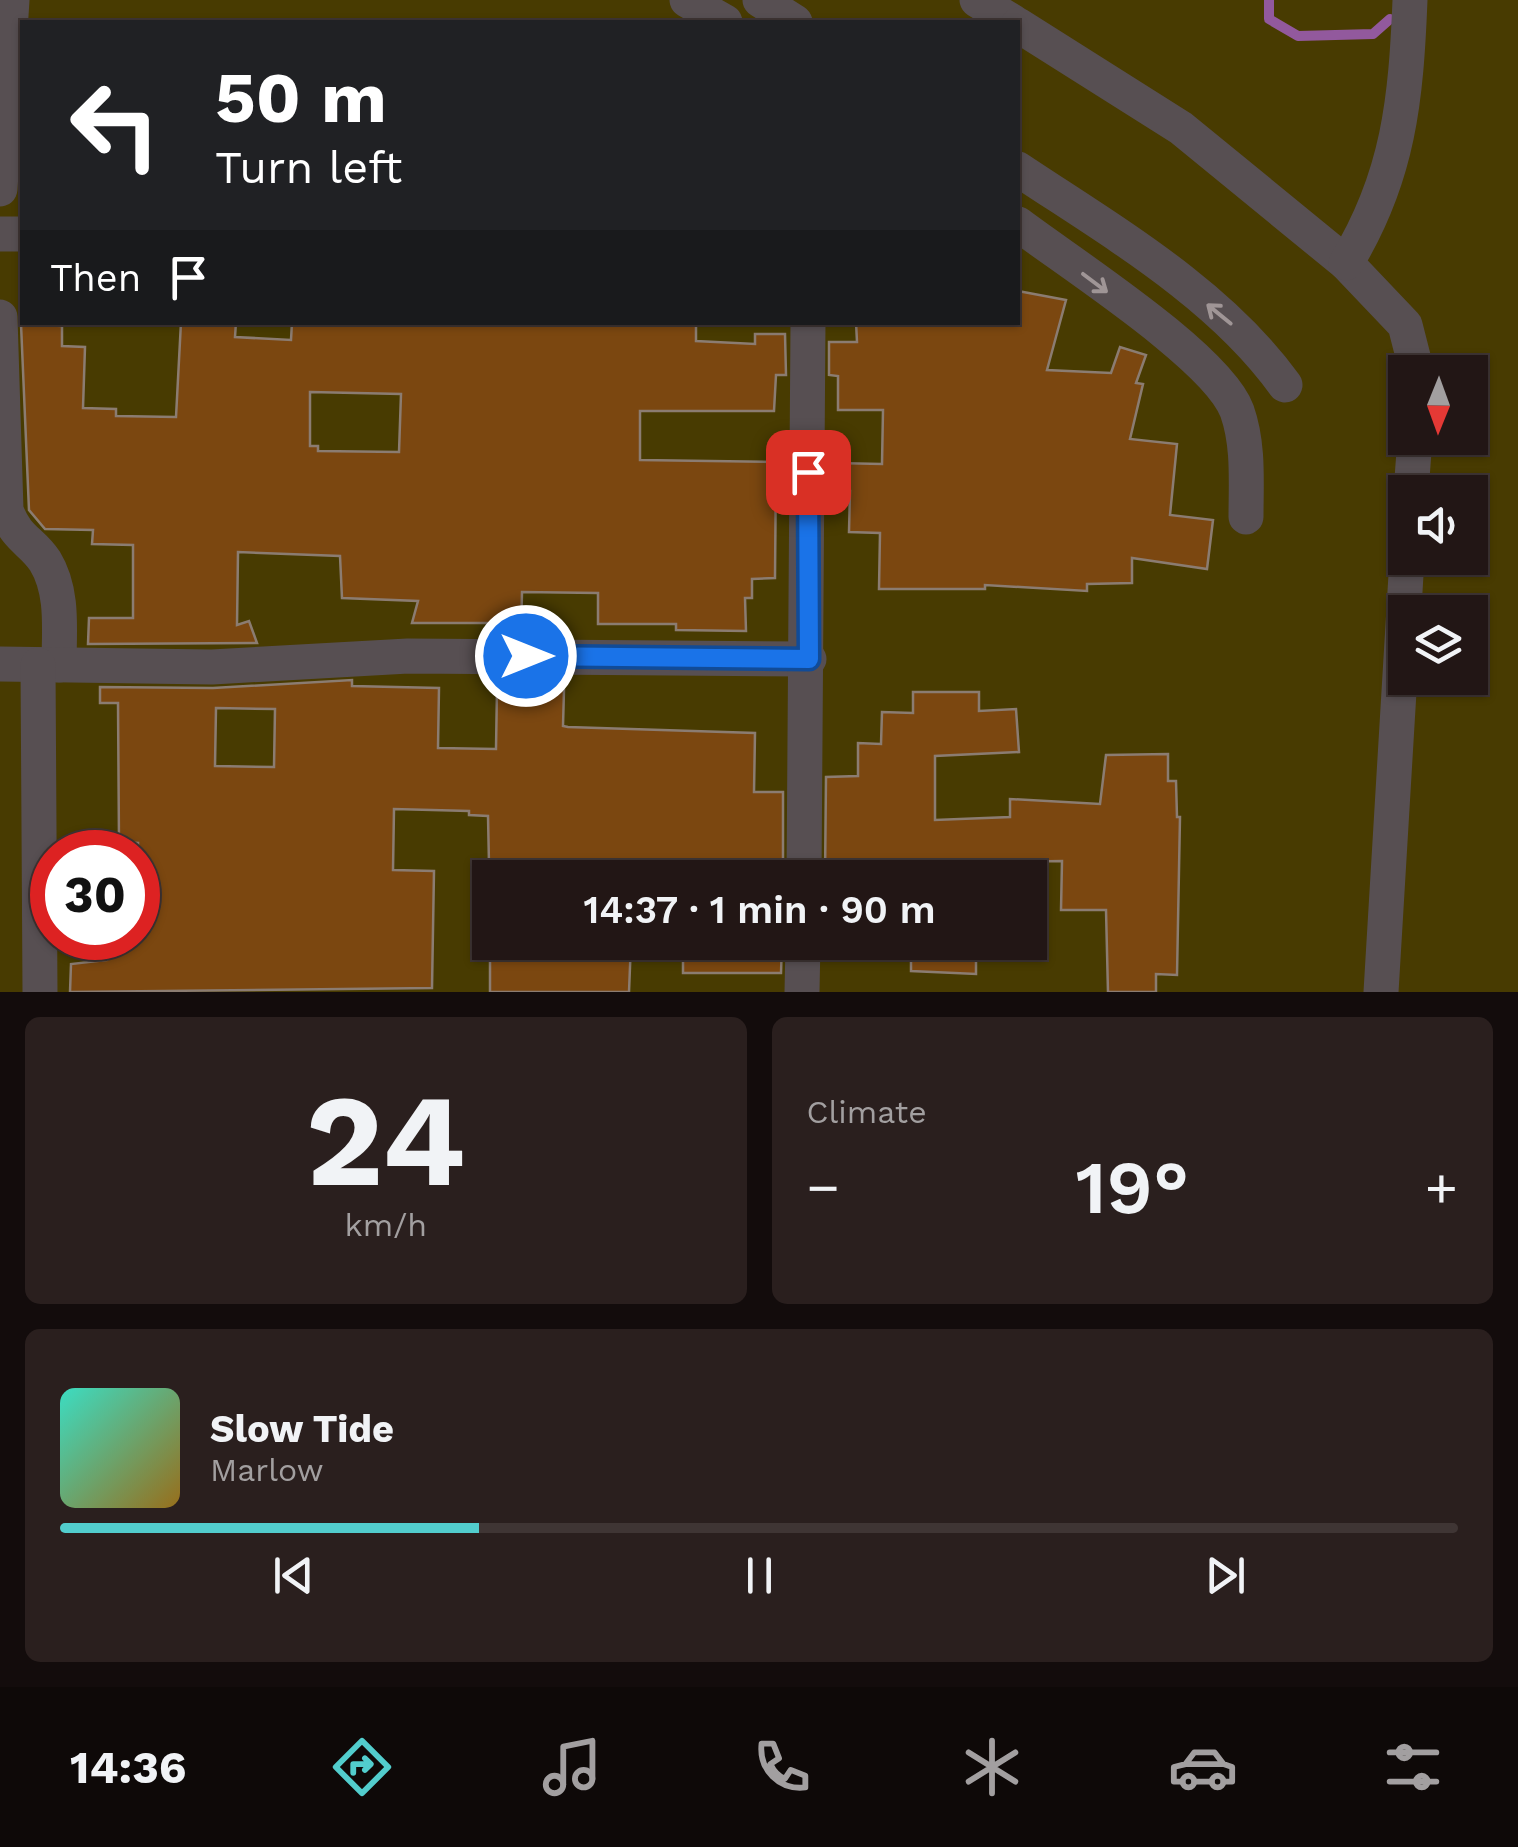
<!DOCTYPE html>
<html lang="en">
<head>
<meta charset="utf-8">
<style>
  body { margin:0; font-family:"Work Sans",sans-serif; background:#2a1f1e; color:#f1f3f6; height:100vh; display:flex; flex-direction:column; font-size:38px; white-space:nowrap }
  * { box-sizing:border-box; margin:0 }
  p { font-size:32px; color:#a29fa0 }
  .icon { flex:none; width:55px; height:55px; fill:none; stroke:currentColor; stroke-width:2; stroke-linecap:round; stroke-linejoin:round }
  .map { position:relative; height:992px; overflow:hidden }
  .sheet { display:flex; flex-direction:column; gap:25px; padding:25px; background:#130c0c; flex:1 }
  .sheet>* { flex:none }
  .hud { position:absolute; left:20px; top:20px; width:1000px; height:305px; border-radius:0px; box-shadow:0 2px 8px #0004,0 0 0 2px #3f3534; background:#202124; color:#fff; overflow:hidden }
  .needle { width:65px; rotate:181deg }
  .fabs { position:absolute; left:1388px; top:355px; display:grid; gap:20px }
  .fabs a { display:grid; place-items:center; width:100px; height:100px; border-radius:0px; background:#221615; box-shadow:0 2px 8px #0004,0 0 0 2px #3f3534; font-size:50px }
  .speed { position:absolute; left:30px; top:830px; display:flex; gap:20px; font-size:50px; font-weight:700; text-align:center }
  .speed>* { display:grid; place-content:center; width:130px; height:130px; border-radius:50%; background:#221615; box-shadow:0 2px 8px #0004,0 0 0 2px #3f3534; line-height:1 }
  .speed .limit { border:15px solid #d22; background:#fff; color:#111 }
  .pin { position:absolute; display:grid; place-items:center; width:85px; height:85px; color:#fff; margin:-42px; border-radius:20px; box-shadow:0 5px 15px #0006 }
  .me { position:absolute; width:110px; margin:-55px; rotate:90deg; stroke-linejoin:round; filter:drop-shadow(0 0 8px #0008) }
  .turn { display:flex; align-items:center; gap:35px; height:210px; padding:0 30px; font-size:45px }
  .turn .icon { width:130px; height:130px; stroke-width:2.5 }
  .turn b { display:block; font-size:70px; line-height:85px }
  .then { display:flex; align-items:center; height:95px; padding:0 30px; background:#0003; gap:20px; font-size:38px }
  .big { font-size:75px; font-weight:600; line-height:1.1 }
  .sheet .tile { flex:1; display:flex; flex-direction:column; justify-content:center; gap:15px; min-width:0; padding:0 35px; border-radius:15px; background:#2a1f1e }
  .sheet .dial { align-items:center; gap:0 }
  .dial b { font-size:130px; line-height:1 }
  .song { display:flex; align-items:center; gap:30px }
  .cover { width:120px; height:120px; border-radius:15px; background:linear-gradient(135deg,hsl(170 70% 55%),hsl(40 70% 35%)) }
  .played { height:10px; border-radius:5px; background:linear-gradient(90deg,#52cdcd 30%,#3f3534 30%) }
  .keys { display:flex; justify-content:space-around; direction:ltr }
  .heat { display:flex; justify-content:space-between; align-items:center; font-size:55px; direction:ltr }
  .sheet .tiles { flex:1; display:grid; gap:25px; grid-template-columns:1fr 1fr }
  .tile:last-child { grid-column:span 2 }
  .trip { position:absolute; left:472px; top:860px; width:575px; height:100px; border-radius:0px; background:#221615; box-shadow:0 2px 8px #0004,0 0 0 2px #3f3534; font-weight:600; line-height:100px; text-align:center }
  .menu { display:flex; height:160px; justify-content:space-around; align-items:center; background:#0e0908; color:#a29fa0 }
  .menu .icon { width:70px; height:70px }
  .menu .active { color:#52cdcd }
  .menu b { font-size:45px; color:#f1f3f6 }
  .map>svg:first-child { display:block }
</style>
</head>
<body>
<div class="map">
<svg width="1518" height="992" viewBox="0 0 1518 992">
  <rect width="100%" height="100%" fill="#2e1e1c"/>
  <path fill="#483b01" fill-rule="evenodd" d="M0,0H1518V992H0ZM22,22H1018V322H22ZM1405,372H1470V438H1405ZM1405,492H1470V558H1405ZM1405,612H1470V678H1405ZM52,852H138V938H52ZM490,878H1030V942H490Z"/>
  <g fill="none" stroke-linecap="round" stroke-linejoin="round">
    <polyline stroke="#92599d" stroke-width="10" points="1269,0 1269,19 1298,36 1373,34 1390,19"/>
  </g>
  <g fill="#7b4710" stroke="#8b7c71" stroke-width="2.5" fill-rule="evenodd">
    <polygon points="1018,291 1066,300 1047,370 1111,373 1120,347 1146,355 1136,383 1143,384 1130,439 1177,444 1170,515 1213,520 1207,569 1132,558 1132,583 1087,584 1087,591 985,585 985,589 879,589 880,533 849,532 850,491 835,491 835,463 882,464 883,410 838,410 838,376 829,375 829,342 857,342 856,322 1018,322"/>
    <path d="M181,322H236L235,337L291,340L292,322H669L696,325V341L755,344V334H785L786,375H776L774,411H640V460L776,462L775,578L752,579V598H745L746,631L676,630V624H598V593L522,592L521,636L487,635V623H412L418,601L342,598L340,556L238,552L237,625L249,621L257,643L88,644L89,618H133V545L92,544L93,530L45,529L29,510L21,324L62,326V346L85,347L83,408L116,409V416L176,417ZM310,392L401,394L399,452L318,451V446H310Z"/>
    <path d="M352,680V686L439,688L438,748L496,749L497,689L564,690L563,726L568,727L755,733L754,792H783V868L754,870V878H564V866L489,864L488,816L469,815V811L394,809L393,870L434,871L432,988L70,992L71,964L107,960V938H138V843L119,842L118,703H100V687L213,688ZM216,708L275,709L274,767L215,766Z"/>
    <polygon points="913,692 979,692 979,711 1016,709 1019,752 935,756 935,820 1010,817 1010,799 1100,804 1106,755 1168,754 1168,781 1176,781 1177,817 1180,817 1177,975 1156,974 1156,992 1108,992 1106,910 1061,910 1062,861 1004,862 1004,878 825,878 826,777 858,776 858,743 881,744 882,712 913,713"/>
    <polygon points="490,942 631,942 629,992 490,992"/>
    <polygon points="683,942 782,942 781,973 683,973"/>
    <polygon points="911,942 976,942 976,974 911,971"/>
  </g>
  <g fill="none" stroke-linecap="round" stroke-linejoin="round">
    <g stroke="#574f52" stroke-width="35">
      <polyline points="687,0 725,22"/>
      <polyline points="760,0 795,22"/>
      <polyline points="977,0 1013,22"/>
      <polyline points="1018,25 1181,128 1346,263 1405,325 1417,372"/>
      <path d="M1018,169C1111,231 1219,293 1285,385"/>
      <polyline points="0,189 12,0"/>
      <path d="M1018,224C1068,262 1217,357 1237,411C1249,445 1246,482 1246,517"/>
      <polyline points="0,234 22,234"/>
      <path d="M1346,263C1399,176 1406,99 1410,0"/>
      <path d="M0,317L6,510C17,540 31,540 45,561C64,592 59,631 59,665"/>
      <polyline points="1411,492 1415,438"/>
      <polyline points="0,664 212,667 408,656 809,659"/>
      <polyline points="38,665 40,992"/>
      <polyline points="804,878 808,322"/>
      <polyline points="802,992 803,942"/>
      <polyline points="1381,992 1407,558"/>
    </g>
  </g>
  <defs><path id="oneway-shaft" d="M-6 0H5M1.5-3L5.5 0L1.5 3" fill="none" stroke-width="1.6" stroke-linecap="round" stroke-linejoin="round" transform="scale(2.5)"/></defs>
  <g stroke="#9f9596">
    <use href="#oneway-shaft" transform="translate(1095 283) rotate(37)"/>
    <use href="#oneway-shaft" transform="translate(1219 314) rotate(-141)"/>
  </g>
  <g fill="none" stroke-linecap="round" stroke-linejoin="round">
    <g stroke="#114b97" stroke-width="25">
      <polyline id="route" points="526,656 809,659 808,472"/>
    </g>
    <use href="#route" stroke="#1a73e8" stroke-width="18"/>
  </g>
</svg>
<div class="fabs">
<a><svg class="needle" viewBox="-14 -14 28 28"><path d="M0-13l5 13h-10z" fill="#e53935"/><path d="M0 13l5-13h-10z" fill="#a29fa0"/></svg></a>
<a><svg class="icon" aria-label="sound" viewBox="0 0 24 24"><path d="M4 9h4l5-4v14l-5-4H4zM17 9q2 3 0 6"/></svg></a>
<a><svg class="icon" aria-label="layers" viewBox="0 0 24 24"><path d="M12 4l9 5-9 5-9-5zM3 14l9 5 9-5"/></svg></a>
</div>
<div class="speed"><div class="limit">30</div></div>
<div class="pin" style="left:808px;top:472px;background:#d93025"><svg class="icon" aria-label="arrive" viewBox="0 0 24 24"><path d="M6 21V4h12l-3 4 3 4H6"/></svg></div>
<svg class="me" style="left:526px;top:656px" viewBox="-20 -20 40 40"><circle r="17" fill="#1a73e8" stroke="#fff" stroke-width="3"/><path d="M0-11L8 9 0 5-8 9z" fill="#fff"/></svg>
<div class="trip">14:37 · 1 min · 90 m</div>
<div class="hud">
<div class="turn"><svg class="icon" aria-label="left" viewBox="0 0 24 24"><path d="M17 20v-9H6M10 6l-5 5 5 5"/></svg><div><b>50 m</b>Turn left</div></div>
<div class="then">Then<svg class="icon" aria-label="arrive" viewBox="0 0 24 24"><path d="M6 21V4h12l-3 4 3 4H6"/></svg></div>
</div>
</div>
<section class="sheet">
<div class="tiles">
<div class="tile dial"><b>24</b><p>km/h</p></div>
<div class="tile"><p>Climate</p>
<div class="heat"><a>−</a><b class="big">19°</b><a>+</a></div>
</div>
<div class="tile">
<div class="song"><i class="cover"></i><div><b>Slow Tide</b><p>Marlow</p></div></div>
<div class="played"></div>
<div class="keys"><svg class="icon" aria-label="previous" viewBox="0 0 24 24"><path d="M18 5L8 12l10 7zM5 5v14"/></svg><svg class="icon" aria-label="pause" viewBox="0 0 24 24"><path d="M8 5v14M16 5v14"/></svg><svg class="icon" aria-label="next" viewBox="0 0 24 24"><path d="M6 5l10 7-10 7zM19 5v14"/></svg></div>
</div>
</div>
</section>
<nav class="menu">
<b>14:36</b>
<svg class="icon active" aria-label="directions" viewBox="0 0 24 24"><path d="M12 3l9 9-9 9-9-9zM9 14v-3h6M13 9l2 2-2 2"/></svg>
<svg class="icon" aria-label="music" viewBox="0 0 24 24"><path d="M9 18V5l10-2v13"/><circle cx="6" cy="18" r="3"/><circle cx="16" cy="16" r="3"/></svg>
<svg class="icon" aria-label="phone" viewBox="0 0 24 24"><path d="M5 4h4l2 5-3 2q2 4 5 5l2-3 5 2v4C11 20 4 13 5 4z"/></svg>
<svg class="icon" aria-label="climate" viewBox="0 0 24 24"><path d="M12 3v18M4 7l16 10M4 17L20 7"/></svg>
<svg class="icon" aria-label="car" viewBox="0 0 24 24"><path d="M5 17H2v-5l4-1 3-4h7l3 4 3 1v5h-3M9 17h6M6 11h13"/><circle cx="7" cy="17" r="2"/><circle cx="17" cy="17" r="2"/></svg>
<svg class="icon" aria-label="filters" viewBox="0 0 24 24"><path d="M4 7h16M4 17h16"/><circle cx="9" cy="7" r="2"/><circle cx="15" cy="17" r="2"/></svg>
</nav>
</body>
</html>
